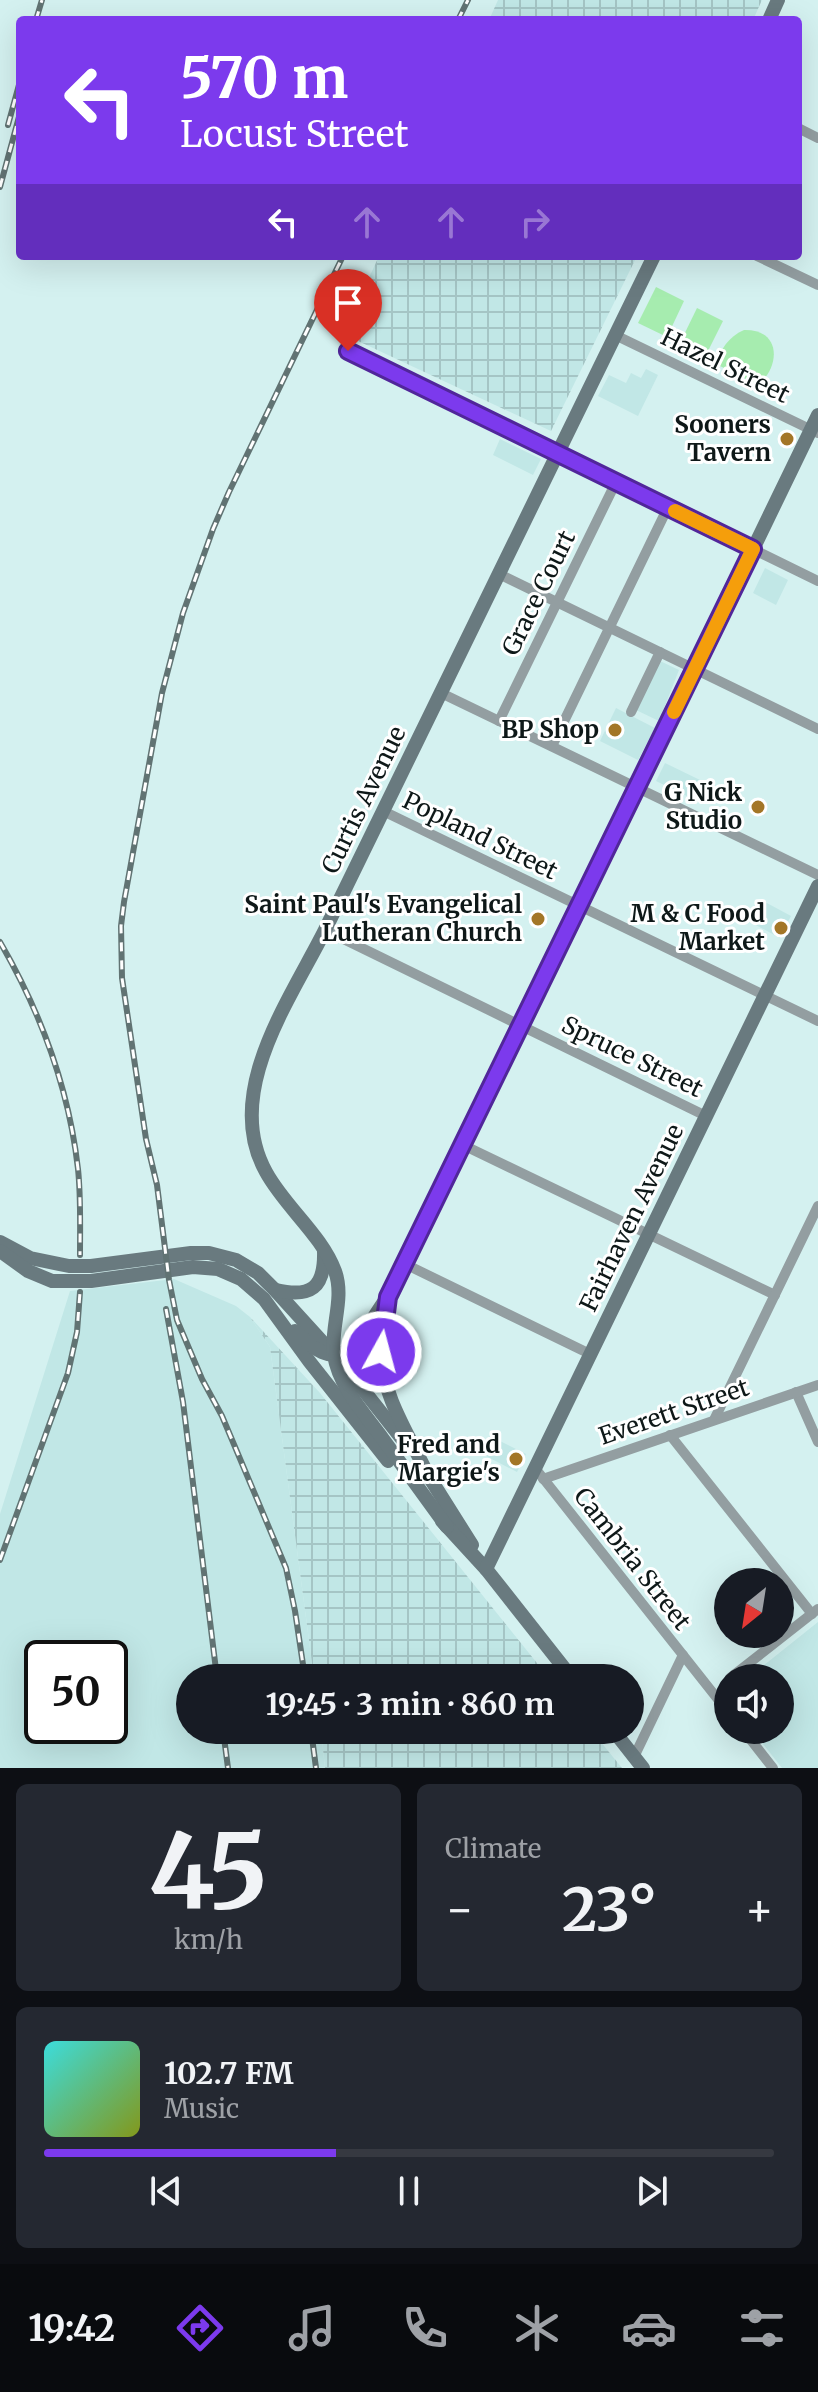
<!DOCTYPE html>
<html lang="en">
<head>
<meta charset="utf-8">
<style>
  body { margin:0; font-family:Merriweather,serif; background:#242831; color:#f1f3f6; height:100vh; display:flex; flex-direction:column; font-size:30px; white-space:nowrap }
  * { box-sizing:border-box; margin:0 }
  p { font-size:26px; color:#9ea1a6 }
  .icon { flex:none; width:44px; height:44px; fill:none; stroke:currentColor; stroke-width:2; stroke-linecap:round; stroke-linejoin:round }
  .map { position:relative; height:1768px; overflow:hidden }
  .drawer { display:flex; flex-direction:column; gap:16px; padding:16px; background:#0d0f14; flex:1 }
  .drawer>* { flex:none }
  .banner { position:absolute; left:16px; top:16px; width:786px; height:244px; border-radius:8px; box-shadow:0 8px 32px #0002; background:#7c3aed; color:#fff; overflow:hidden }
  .needle { width:52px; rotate:210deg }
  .controls { position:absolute; left:714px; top:1568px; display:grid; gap:16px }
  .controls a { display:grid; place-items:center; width:80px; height:80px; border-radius:50%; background:#171b24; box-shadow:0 8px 32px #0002; font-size:40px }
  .speed { position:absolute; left:24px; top:1640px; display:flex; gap:16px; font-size:40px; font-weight:700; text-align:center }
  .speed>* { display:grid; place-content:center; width:104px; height:104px; border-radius:50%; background:#171b24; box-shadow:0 8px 32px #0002; line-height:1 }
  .speed .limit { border:4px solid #111; border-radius:12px; background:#fff; color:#111 }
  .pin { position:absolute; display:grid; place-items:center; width:68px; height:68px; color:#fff; margin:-82px -34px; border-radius:50% 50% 50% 0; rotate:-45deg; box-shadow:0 0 8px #0007 }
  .pin .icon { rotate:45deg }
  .me { position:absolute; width:88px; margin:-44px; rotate:7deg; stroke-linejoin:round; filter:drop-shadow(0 0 6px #0008) }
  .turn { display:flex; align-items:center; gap:28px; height:168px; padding:0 32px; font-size:36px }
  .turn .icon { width:104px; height:104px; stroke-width:2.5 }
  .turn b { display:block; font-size:56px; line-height:68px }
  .lanes { display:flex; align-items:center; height:76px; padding:0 32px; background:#0003; justify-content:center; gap:40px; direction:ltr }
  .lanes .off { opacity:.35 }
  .big { font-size:60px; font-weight:700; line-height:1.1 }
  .drawer .tile { flex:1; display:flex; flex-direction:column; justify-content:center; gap:12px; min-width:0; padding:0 28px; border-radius:12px; background:#242831 }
  .drawer .dial { align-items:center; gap:0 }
  .dial b { font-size:104px; line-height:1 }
  .song { display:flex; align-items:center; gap:24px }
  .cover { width:96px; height:96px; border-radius:12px; background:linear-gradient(135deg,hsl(180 70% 55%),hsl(70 70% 35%)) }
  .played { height:8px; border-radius:4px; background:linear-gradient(90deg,#7c3aed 40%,#363941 40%) }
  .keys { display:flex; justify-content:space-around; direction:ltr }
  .heat { display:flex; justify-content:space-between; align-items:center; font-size:44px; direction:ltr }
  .drawer .tiles { flex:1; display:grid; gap:16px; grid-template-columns:1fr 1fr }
  .tile:last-child { grid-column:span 2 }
  .trip { position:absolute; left:176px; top:1664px; width:468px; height:80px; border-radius:40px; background:#171b24; box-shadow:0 8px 32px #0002; font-weight:700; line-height:80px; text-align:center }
  .menu { display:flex; height:128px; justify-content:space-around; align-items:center; background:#090b0e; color:#9ea1a6 }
  .menu .icon { width:56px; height:56px }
  .menu .selected { color:#7c3aed }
  .menu b { font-size:36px; color:#f1f3f6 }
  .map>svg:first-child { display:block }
</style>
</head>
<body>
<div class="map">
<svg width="818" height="1768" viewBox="0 0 818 1768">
  <defs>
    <pattern id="industrial-grid" width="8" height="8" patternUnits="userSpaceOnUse" patternTransform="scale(2)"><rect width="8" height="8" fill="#c1e7e6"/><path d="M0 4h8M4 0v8" fill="none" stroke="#a5c5c5"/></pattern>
  </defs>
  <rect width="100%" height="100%" fill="#d4f1f0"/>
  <g fill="#c1e7e6" fill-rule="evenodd">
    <polygon points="646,369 658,375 638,416 598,396 609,375 626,383 631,373 641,378"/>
    <polygon points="500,439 541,459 533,475 493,455"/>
    <polygon points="765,568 788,580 776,605 753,593"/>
    <polygon points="660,661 679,670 659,721 636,710"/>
    <polygon points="616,708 655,728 638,760 600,741"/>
    <polygon points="665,763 700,780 691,798 656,781"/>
    <polygon points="765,902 791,916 780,938 754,924"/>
    <path d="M174,1279L236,1306L250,1317L270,1347L314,1678H190V1730H321L325,1768H0V1514L70,1291ZM42,1658H110V1726H42Z"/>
    <polygon points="490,1436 526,1454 517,1472 482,1454"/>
    <polygon points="818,1622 818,1768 782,1768 752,1730 780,1730 780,1678 748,1678"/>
  </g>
  <g fill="url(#industrial-grid)">
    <polygon points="498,0 762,0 753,20 489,20"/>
    <polygon points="379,256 637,256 551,431 343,334"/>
    <polygon points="250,1317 320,1393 549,1678 314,1678 270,1347"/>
    <polygon points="321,1730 591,1730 622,1768 325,1768"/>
  </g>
  <g fill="#a6ecaf">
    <polygon points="656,287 684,301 667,337 638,323"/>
    <polygon points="697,308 723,321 705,357 679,345"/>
    <path d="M744,330C781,329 781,366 758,385L716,364C721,349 728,337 744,330Z"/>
  </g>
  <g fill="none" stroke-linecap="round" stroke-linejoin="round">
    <g stroke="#939ea1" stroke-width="10">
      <polyline points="798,128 818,138"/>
      <polyline points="757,256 818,285"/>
      <polyline points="615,335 818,433"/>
      <polyline points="348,351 818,581"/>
      <polyline points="499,574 818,729"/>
      <polyline points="441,693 818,875"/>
      <polyline points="631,712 660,652"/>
      <polyline points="499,721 616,482"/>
      <polyline points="552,746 668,507"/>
      <polyline points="383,811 818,1021"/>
      <polyline points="325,930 706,1116"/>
      <polyline points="463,1145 775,1295"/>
      <polyline points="405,1264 590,1354"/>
      <polyline points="796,1392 818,1442"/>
      <polyline points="714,1420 818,1206"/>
      <polyline points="670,1435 812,1614"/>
      <polyline points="535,1468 728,1712"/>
      <polyline points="543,1479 818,1385"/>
      <polyline points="730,1678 818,1609"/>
      <polyline points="743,1730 773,1768"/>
      <polyline points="634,1757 683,1655"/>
    </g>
    <g stroke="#697a7f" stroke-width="14">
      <polyline points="769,20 778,0"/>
      <polyline points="0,1242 30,1258 69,1266 91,1266 191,1253 209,1253 236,1260 258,1273 275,1290 346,1368 406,1444"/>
      <polyline points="0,1251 28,1271 52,1281 91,1281 193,1267 218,1269 241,1279 264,1299 309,1361 388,1461"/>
      <path d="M276,1290C311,1298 325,1288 324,1251"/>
      <path d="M295,1331C343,1381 356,1343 384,1302"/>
      <polyline points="421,1464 472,1545"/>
      <path d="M425,1469C407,1432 382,1394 381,1353C380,1334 385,1315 388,1297L522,1026L818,415"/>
      <polyline points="442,1521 486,1569 572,1678"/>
      <path d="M447,1527C425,1497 404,1468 383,1439C365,1414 339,1387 334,1355C330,1328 345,1299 335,1271C321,1234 285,1207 266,1172C222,1093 290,1000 325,930L654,256"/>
      <polyline points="486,1569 818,886"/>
      <polyline points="613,1730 643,1768"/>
    </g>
    <g stroke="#617373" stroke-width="6">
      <g id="rail">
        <polyline points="36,20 42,0"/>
        <polyline points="458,20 468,0"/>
        <polyline points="8,125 20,81"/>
        <polyline points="0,187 20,113"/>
        <path d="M0,942C40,1011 69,1089 78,1169C81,1197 80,1227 80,1255"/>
        <polyline points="166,1309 183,1402 217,1678"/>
        <polyline points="0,1560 68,1373 77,1332 80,1292"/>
        <polyline points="305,1678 295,1611 286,1568 222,1416 202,1379 177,1320 169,1280 157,1185 146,1139 122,978 121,926 124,902 162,693 183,613 213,529 229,492 343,256"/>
        <polyline points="223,1730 228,1768"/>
        <polyline points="311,1730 316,1768"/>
      </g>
    </g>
    <use href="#rail" stroke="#fff" stroke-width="3" stroke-dasharray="9" stroke-linecap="butt"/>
  </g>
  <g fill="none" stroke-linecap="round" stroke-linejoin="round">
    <g stroke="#51269a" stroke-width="20">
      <polyline id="route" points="348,351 753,549 388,1297 381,1352"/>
    </g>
    <use href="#route" stroke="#7c3aed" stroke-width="14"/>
    <polyline stroke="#f59e0b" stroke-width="14" points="674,712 753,549 675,511"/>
  </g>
  <g fill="#a37627" stroke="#fff" stroke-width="3">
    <circle cx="787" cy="439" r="8"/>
    <circle cx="615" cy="730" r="8"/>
    <circle cx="758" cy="807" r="8"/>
    <circle cx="538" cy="919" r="8"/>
    <circle cx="781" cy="928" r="8"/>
    <circle cx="516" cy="1459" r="8"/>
  </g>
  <g text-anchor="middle" stroke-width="6" stroke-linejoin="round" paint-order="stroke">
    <g font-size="24" fill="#0e1818" stroke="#fff">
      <text transform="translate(725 366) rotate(26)" y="8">Hazel Street</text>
      <text transform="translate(539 593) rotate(-64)" y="8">Grace Court</text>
      <text transform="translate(364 800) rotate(-64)" y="8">Curtis Avenue</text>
      <text transform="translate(480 836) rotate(26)" y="8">Popland Street</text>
      <text transform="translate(632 1057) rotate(26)" y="8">Spruce Street</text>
      <text transform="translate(632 1218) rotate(-64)" y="8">Fairhaven Avenue</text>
      <text transform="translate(674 1412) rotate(-19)" y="8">Everett Street</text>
      <text transform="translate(632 1559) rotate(52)" y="8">Cambria Street</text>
    </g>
    <g font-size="24" font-weight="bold" fill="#0e1818" stroke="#fff" text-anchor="end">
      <text x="771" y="433">Sooners<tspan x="771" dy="28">Tavern</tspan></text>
      <text x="599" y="738">BP Shop</text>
      <text x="742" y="801">G Nick<tspan x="742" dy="28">Studio</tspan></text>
      <text x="522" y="913">Saint Paul's Evangelical<tspan x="522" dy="28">Lutheran Church</tspan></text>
      <text x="765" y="922">M &amp; C Food<tspan x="765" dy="28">Market</tspan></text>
      <text x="500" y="1453">Fred and<tspan x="500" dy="28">Margie's</tspan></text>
    </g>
  </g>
</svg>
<div class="controls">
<a><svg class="needle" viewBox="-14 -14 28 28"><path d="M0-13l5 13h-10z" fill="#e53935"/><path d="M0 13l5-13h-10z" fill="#9ea1a6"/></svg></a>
<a><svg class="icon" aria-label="sound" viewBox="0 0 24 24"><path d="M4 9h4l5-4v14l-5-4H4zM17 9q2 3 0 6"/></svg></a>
</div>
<div class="speed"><div class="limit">50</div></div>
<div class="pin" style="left:348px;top:351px;background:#d93025"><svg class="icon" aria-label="arrive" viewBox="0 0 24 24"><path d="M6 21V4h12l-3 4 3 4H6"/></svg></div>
<svg class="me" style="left:381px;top:1352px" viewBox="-20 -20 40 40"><circle r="17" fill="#7c3aed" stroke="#fff" stroke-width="3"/><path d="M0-11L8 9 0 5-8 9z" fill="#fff"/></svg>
<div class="trip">19:45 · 3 min · 860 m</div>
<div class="banner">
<div class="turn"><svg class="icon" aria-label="left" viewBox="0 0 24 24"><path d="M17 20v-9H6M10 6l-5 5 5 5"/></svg><div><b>570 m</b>Locust Street</div></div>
<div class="lanes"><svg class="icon" aria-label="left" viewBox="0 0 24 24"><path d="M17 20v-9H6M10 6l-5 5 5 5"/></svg><svg class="icon off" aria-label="ahead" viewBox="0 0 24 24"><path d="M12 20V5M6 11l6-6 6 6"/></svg><svg class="icon off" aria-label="ahead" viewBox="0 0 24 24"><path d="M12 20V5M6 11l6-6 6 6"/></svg><svg class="icon off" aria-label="right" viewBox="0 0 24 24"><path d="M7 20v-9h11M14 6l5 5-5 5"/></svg></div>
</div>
</div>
<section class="drawer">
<div class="tiles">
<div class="tile dial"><b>45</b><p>km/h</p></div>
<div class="tile"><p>Climate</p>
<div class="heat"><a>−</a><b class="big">23°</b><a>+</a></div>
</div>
<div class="tile">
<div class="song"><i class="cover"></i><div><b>102.7 FM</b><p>Music</p></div></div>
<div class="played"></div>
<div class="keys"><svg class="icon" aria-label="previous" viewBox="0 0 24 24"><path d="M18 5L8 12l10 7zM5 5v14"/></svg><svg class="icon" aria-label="pause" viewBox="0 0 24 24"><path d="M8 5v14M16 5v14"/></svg><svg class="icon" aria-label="next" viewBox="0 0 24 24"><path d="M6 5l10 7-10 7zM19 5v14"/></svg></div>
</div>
</div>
</section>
<nav class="menu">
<b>19:42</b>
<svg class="icon selected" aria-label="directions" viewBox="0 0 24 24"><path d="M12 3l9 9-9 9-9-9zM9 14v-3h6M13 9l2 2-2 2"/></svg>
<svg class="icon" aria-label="music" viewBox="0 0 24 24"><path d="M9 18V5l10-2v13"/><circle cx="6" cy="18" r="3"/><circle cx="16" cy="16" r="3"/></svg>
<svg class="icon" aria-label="phone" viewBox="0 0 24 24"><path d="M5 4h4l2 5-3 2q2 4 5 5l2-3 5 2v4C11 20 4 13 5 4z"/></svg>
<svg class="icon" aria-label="climate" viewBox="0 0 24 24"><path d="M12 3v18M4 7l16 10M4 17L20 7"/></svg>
<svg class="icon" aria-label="car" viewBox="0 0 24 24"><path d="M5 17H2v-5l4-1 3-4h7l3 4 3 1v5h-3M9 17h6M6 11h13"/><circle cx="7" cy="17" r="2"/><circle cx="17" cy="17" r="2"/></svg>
<svg class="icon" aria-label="filters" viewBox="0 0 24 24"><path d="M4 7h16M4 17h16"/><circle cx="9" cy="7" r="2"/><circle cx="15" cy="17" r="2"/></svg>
</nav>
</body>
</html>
